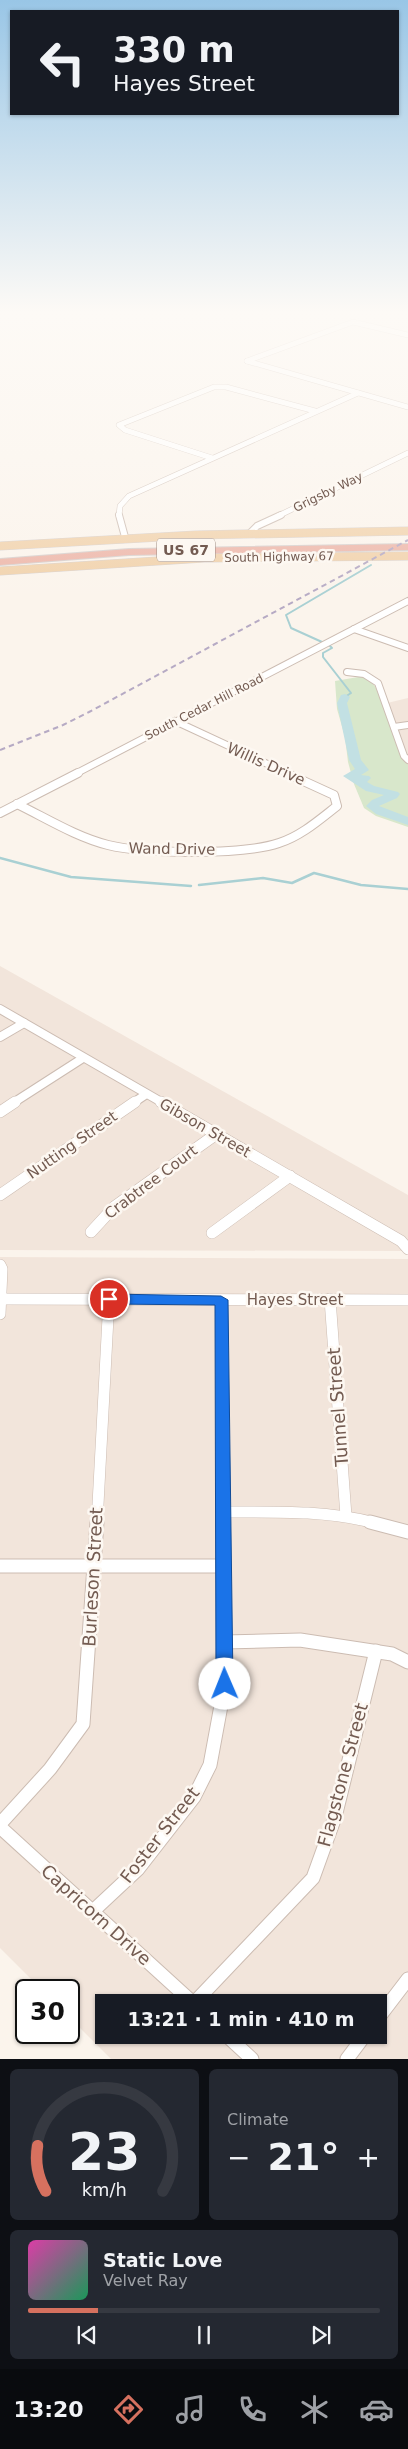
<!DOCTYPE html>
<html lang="en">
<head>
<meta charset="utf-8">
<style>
  body { margin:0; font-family:"DejaVu Sans",sans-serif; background:#242831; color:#f1f3f6; height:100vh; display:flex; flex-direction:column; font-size:19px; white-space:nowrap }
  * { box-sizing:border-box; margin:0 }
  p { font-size:16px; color:#9ea1a6 }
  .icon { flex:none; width:28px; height:28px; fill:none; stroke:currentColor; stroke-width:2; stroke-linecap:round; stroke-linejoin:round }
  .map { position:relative; height:2059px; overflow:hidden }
  .sheet { display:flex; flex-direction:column; gap:10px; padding:10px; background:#0d0f14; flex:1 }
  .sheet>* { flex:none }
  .guide { position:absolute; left:10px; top:10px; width:389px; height:105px; border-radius:0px; box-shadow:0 1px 4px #0004; background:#171b24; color:#f1f3f6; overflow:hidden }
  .speed { position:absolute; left:15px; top:1979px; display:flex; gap:10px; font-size:25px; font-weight:700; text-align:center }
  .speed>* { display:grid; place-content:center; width:65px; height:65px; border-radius:50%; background:#171b24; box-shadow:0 1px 4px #0004; line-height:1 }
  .speed .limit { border:2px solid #111; border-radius:8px; background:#fff; color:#111 }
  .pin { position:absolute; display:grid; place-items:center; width:42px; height:42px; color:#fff; margin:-21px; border:2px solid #fff; border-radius:50%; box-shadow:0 1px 5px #0007 }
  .me { position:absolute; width:55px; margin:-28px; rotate:359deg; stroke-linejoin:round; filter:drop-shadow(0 0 4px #0008) }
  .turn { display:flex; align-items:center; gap:18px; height:105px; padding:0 20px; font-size:22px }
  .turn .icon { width:65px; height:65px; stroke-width:2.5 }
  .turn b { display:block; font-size:35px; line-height:42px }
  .big { font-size:38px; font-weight:600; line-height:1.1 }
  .sheet .card { flex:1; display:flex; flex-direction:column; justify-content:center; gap:8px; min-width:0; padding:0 18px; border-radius:8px; background:#242831 }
  .sheet .dial { align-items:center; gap:0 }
  .dial svg { height:130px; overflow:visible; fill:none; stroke:#363941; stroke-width:7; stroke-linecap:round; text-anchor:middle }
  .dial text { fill:#f1f3f6; stroke:none }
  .song { display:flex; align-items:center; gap:15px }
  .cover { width:60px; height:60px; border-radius:8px; background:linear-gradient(135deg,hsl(320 70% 55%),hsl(150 70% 35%)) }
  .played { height:5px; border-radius:2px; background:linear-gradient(90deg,#d6715f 20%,#363941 20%) }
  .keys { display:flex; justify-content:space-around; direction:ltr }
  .heat { display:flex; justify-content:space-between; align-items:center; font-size:28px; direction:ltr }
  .sheet .tiles { flex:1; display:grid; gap:10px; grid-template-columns:1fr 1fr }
  .card:last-child { grid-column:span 2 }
  .trip { position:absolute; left:95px; top:1994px; width:292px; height:50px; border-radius:0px; background:#171b24; box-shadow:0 1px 4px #0004; font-weight:600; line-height:50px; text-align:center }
  .tabs { display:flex; height:80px; justify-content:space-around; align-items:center; background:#090b0e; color:#9ea1a6 }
  .tabs .icon { width:35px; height:35px }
  .tabs .current { color:#d6715f }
  .tabs b { font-size:22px; color:#f1f3f6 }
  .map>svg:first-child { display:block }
</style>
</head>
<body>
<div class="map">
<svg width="408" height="2059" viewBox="0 0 408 2059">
  <rect width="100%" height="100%" fill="#fbf4ec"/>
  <g fill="#f2e5db" fill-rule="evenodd">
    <polygon points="408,698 408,763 383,704"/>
    <polygon points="0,966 408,1195 408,1251 0,1250"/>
    <path d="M0,1257L408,1259V2059H111L69,2017V1990H42L0,1948ZM104,2002H379V2035H104Z"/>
  </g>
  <polygon fill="#d8e7cb" points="364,676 375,686 408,763 408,827 376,816 364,808 354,784 348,762 345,737 337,709 335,681"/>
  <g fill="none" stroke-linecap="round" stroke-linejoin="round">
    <g stroke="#a9d0d3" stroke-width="2">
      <polyline points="322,642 291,628 286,615 371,565"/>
      <polyline points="329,645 332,648 323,653 323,657 351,693 345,697"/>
    </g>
    <g stroke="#a9d0d3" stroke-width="2.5">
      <polyline points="0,858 71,877 191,886"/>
      <polyline points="199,885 263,878 292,883 314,873 361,885 408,889"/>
    </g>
    <polygon fill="#c2e0e3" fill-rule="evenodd" points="345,694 350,697 347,703 361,760 369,770 361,775 369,776 371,778 367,782 374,786 398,792 400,794 397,798 379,806 408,817 408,825 376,814 366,806 372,800 384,795 366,791 343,776 355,769 349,760 337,703 341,695"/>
    <g stroke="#ccbcb2" stroke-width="6">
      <g id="minor-far4">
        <polyline points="247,361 353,322 408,335"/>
        <polyline points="247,361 408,407"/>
        <polyline points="212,458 125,430 119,425 214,387 226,387 315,411"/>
        <polyline points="119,516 120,506 129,496 358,393"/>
        <polyline points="278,516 408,453"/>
      </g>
    </g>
    <g stroke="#ccbcb2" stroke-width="8">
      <g id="minor-far3">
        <polyline points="119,515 125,537"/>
        <polyline points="250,533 257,526 281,515"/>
        <polyline points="354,629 408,648"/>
        <polyline points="347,672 364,674 378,683 404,756 408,760"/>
        <polyline points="175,721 289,774"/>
        <polyline points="394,727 408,725"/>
        <polyline points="75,774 408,601"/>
      </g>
    </g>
    <g stroke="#ccbcb2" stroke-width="10">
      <g id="minor-far2">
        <path d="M17,804C46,818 76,837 108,845C144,854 244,855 279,843C301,836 319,820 337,806L334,795L286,773"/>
        <polyline points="0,813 78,773"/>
        <polyline points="0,1009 163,1103"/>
        <polyline points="0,1037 24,1023"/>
        <polyline points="13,1103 83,1058"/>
        <polyline points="133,1103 145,1095"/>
      </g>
    </g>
    <g stroke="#ccbcb2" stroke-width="12">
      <g id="minor-far1">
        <polyline points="161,1102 401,1241 408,1249"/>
        <polyline points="0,1112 15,1102"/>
        <polyline points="0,1195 135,1102"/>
        <polyline points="91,1232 114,1207 215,1135"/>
        <polyline points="212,1233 290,1176"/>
        <polyline points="0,1265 2,1269 0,1314"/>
        <polyline points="2,1299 408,1300"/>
        <polyline points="330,1299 346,1516"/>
        <polyline points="221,1300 223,1523"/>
        <path d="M222,1512C274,1512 324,1510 375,1523"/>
        <polyline points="97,1523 109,1299"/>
      </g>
    </g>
    <g stroke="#ccbcb2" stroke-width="15">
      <g id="minor">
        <polyline points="370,1522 408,1532"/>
        <polyline points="0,1566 223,1566"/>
        <polyline points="224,1642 300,1640 392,1654 408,1662"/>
        <polyline points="0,1824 50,1769 83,1724 97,1522"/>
        <polyline points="0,1827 192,2002"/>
        <polyline points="93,1911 138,1869 194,1797 210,1765 225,1684 223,1522"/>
        <polyline points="195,2002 313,1878 335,1817 376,1651"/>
        <polyline points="379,2017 408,1979"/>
        <polyline points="226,2035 252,2059"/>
        <polyline points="347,2059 365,2035"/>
      </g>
    </g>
    <g stroke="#d8d1ce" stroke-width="9">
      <g id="major">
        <polyline points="0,546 196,535 408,531"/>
        <polyline points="0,571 204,558 408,556"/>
      </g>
    </g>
    <g stroke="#d8d1ce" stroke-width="2">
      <polygon id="highway" points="408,544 408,550 129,555 0,565 0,559 129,549"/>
    </g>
    <use href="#minor-far4" stroke="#fff" stroke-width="5"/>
    <use href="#minor-far3" stroke="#fff" stroke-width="6"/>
    <use href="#minor-far2" stroke="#fff" stroke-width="8"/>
    <use href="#minor-far1" stroke="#fff" stroke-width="11"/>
    <use href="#minor" stroke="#fff" stroke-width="13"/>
    <use href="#major" stroke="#f1d2ac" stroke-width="8"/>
    <use href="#highway" fill="#edb7aa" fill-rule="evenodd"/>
    <polyline stroke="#b6aac4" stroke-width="2" stroke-dasharray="5.5 4" stroke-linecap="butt" points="0,750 63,725 89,712 408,540"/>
  </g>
  <linearGradient id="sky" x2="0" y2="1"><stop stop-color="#99c6e6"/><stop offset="0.52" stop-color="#fdfaf6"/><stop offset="1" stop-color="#fdfaf6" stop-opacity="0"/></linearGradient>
  <rect width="408" height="601" fill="url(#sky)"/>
  <polygon fill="#1a73e8" stroke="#114b97" points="109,1294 221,1296 228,1300 233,1684 230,1689 225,1691 219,1689 216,1684 215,1305 109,1304 102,1299"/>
  <g text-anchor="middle" stroke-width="5" stroke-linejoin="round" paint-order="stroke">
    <g font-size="12" fill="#735b51" stroke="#fdf8f2">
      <text transform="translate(328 492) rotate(-26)" y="4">Grigsby Way</text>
      <text transform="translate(279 557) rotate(-1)" y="4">South Highway 67</text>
      <text transform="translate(204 707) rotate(-27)" y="4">South Cedar Hill Road</text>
    </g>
    <rect fill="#fdf8f2" stroke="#9c8a81" stroke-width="1" x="157" y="538.5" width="58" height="23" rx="4"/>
    <g font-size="14" font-weight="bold" fill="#735b51">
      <text x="186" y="555">US 67</text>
    </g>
    <g font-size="15" fill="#735b51" stroke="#fdf8f2">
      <text transform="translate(266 764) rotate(24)" y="5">Willis Drive</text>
      <text transform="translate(172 849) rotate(1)" y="5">Wand Drive</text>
      <text transform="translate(205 1128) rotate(30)" y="5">Gibson Street</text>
      <text transform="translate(72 1145) rotate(-35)" y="5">Nutting Street</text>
      <text transform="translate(151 1182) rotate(-37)" y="5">Crabtree Court</text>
      <text x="295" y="1305">Hayes Street</text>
    </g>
    <g font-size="18" fill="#735b51" stroke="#fdf8f2">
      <text transform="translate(338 1407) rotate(-94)" y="6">Tunnel Street</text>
      <text transform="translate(93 1577) rotate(-87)" y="6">Burleson Street</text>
      <text transform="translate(343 1775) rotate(-75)" y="6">Flagstone Street</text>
      <text transform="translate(160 1835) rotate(-52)" y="6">Foster Street</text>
      <text transform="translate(96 1915) rotate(42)" y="6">Capricorn Drive</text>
    </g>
  </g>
</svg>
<div class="speed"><div class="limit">30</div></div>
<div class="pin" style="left:109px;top:1299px;background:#d93025"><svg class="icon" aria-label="arrive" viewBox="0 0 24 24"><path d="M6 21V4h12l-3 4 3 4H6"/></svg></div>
<svg class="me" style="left:225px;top:1684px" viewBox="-20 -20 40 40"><circle r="19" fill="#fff"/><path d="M0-13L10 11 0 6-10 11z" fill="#1a73e8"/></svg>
<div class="trip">13:21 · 1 min · 410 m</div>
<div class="guide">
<div class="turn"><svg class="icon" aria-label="left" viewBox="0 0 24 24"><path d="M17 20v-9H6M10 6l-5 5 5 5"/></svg><div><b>330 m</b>Hayes Street</div></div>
</div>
</div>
<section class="sheet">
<div class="tiles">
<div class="card dial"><svg viewBox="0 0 100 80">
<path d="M14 69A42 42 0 1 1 86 69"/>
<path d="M14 69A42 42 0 0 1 9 41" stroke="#d6715f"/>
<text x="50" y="56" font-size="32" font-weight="700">23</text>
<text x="50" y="72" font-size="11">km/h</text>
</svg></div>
<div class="card"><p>Climate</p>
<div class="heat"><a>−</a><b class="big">21°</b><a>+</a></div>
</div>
<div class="card">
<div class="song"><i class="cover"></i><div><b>Static Love</b><p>Velvet Ray</p></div></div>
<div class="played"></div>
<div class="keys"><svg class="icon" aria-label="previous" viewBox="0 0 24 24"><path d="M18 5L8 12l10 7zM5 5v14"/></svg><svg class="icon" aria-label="pause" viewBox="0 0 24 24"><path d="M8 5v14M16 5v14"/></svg><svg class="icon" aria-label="next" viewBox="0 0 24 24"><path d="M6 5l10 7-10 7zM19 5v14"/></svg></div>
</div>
</div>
</section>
<nav class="tabs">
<b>13:20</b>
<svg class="icon current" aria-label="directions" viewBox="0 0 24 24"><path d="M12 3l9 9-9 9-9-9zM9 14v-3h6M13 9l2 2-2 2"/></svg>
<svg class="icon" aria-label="music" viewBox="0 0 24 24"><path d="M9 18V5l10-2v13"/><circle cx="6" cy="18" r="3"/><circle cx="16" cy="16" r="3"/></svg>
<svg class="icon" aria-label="phone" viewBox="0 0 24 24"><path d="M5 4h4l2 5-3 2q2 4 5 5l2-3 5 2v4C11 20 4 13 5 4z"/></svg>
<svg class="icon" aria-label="climate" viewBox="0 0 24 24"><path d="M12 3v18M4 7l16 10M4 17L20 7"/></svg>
<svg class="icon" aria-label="car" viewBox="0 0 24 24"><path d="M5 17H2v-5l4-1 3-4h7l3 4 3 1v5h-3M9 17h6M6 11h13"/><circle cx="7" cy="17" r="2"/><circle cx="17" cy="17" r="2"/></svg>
</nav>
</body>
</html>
